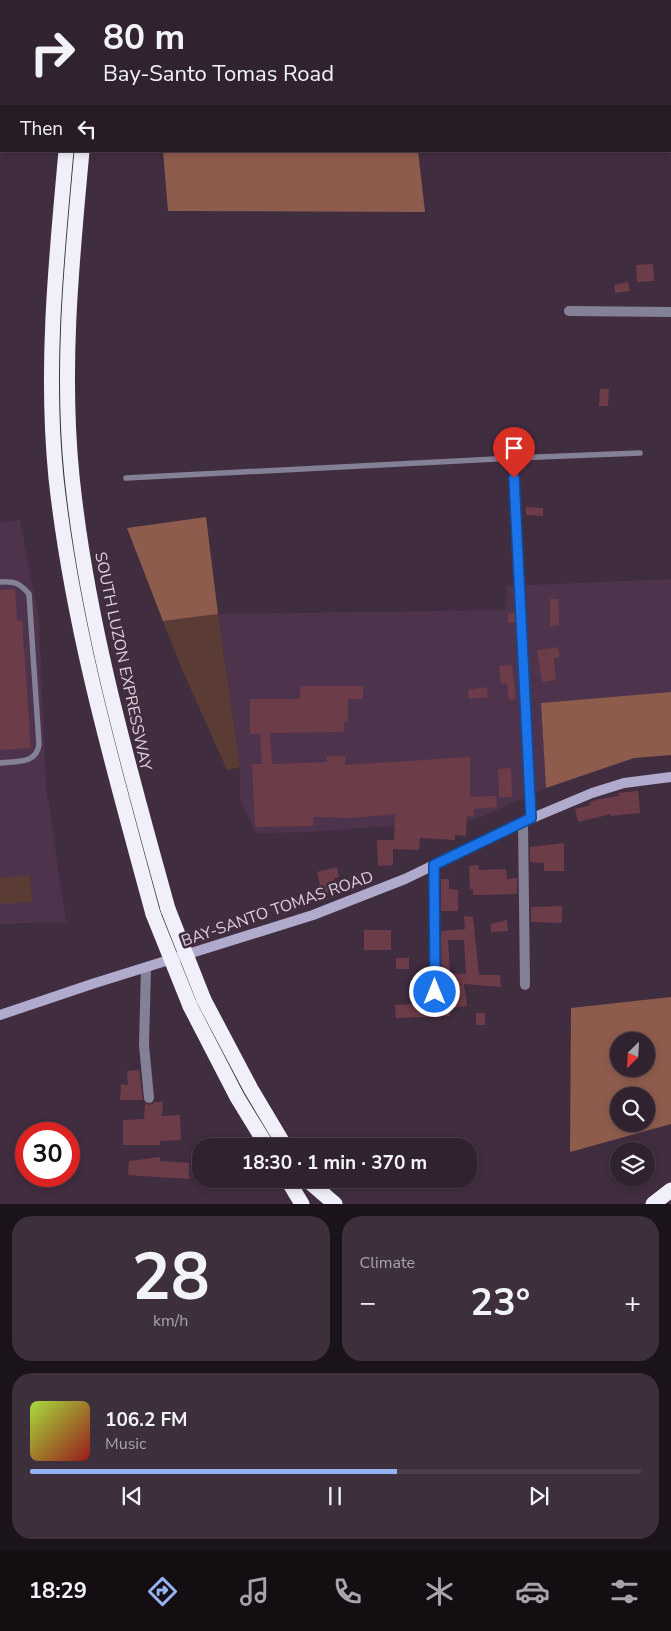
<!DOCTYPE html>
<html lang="en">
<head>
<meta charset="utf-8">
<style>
  body { margin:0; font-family:"Nunito Sans",sans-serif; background:#3d2f3c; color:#f1f3f6; height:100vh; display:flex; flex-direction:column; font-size:19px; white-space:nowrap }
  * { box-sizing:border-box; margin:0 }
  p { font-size:16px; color:#a8a4ab }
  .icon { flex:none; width:28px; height:28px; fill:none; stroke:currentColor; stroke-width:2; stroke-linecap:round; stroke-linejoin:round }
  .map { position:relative; height:1204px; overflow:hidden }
  .panel { display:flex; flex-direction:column; gap:12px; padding:12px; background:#1b131a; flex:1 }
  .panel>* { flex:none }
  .banner { position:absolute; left:0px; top:0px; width:671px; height:152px; box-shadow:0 2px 8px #0003,0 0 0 1px #4c3f4c; background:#312230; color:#f1f3f6; overflow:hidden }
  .needle { width:32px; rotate:204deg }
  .tools { position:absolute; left:610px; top:1032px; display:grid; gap:10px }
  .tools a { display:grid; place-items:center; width:45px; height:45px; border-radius:50%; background:#312230; box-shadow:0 2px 8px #0003,0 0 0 1px #4c3f4c; font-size:25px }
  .speed { position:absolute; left:15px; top:1122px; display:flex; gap:10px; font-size:25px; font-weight:700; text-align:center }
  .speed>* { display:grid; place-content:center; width:65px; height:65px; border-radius:50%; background:#312230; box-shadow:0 2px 8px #0003,0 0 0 1px #4c3f4c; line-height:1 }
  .speed .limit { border:8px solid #d22; background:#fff; color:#111 }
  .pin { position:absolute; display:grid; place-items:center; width:42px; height:42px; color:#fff; margin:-51px -21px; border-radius:50% 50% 50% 0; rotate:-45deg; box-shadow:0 0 5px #0007 }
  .pin .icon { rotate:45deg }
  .me { position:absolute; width:55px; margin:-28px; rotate:0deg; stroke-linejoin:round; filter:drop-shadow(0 0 4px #0008) }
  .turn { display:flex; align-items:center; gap:18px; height:105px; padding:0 20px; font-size:22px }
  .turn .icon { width:65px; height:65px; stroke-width:2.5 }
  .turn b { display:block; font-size:35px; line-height:42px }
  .then { display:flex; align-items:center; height:48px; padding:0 20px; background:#0003; gap:10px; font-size:19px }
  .big { font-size:38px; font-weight:700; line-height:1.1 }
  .panel .card { flex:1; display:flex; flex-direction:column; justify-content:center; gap:8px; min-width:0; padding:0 18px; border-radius:20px; background:#3d2f3c }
  .panel .dial { align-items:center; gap:0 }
  .dial b { font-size:65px; line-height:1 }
  .song { display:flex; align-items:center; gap:15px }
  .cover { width:60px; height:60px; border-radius:8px; background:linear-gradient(135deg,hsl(80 70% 55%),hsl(0 70% 35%)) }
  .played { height:5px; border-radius:2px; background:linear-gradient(90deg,#95b2f1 60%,#4c3f4c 60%) }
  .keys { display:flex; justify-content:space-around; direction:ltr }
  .heat { display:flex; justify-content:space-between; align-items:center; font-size:28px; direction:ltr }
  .panel .tiles { flex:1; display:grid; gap:12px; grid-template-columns:1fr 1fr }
  .card:last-child { grid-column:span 2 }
  .trip { position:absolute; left:192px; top:1138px; width:285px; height:50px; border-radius:20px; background:#312230; box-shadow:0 2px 8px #0003,0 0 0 1px #4c3f4c; font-weight:700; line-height:50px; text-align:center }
  .menu { display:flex; height:80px; justify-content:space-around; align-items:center; background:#140e13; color:#a8a4ab }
  .menu .icon { width:35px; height:35px }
  .menu .selected { color:#95b2f1 }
  .menu b { font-size:22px; color:#f1f3f6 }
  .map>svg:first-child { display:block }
</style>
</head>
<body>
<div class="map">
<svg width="671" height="1204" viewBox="0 0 671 1204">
  <rect width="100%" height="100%" fill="#412d40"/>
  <g fill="#4d344c">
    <polygon points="20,520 39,620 46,786 66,922 0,924 0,523"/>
    <polygon points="671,579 671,692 541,703 546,788 474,820 309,832 255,833 240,799 240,767 218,614 506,610 507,586"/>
  </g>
  <g fill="#5a3c34">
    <polygon points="218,614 240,767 227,770 181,667 163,621"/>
    <polygon points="30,875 32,902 0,904 0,878"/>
  </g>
  <g fill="#8e5c4d" fill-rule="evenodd">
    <rect x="59" y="0" width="416" height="1"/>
    <polygon points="163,151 418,151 425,212 168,211"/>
    <polygon points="206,517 218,614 163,621 127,528"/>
    <polygon points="671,692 671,755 634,758 546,788 541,703"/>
    <path d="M671,997V1124L570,1152L571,1008ZM646,1041V1069H619V1041ZM646,1096V1124H619V1096Z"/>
  </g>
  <g fill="#6d3c49" fill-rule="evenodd">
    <polygon points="653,264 654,281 637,282 636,265"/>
    <polygon points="628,282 630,291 615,293 614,285"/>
    <polygon points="600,389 609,389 608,406 599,406"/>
    <polygon points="526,507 543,508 543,516 526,515"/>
    <polygon points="15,589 17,621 22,621 31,748 0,750 0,590"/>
    <polygon points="550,599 558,599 559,625 550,626"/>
    <rect x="508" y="613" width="8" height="10"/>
    <polygon points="558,647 560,657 554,658 556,680 542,682 537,650"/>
    <polygon points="512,665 516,699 509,700 507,683 501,684 499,666"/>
    <polygon points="300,686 363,686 363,699 348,699 348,722 344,722 344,732 270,733 272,764 327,762 327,756 345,756 345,765 470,757 470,797 496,796 497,807 474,809 474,816 467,816 466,836 455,835 455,840 420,838 419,850 393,849 393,865 378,866 377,840 394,840 395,814 351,818 313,817 313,826 255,827 252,764 262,764 260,734 250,734 250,699 300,699"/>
    <polygon points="487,687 488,697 469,699 468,690"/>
    <polygon points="511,768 512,797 499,797 498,769"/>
    <polygon points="638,791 640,813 611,816 611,814 578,822 575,809 591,805 590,802 599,799 619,796 618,793"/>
    <polygon points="564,843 564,871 544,871 544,863 530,862 530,847"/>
    <polygon points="478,865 479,870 506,869 507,879 517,878 517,894 473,895 473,889 470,889 469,866"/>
    <polygon points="337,867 339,877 334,878 337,891 322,894 317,872"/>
    <polygon points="441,879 449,879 449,889 458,890 458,911 441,911"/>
    <polygon points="562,906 562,923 531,922 531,907"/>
    <path d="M464,916L473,917L479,975H500L501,987L464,984L467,1006L450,1008V1016L396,1018L395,1005L439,1003L442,992L441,931L465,929ZM448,940H464L466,974L450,973Z"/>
    <polygon points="507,920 508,931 491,932 491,924"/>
    <rect x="364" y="930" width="27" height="20"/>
    <rect x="396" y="958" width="13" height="11"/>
    <rect x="476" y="1013" width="9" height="12"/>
    <polygon points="139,1070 143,1100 120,1100 121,1084 128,1085 127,1071"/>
    <polygon points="155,1102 163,1102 162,1116 180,1115 181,1140 160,1141 160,1145 123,1145 123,1120 144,1119 145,1103 150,1105"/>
    <polygon points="160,1157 160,1161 189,1163 189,1179 128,1175 129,1161"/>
  </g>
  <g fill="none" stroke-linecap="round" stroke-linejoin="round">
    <g stroke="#848095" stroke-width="5.5">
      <polyline points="513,458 640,453"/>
      <polyline points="126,478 513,458 531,818"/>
      <path d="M0,582C14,581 20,583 29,594L39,744C37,764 17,761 0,763"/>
    </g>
    <g stroke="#848095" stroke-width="10">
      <polyline points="569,311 671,312"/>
      <polyline points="523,822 525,985"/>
      <polyline points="434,865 435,992"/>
      <polyline points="146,968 144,1045 149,1098"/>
    </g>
    <polyline stroke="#b0aacc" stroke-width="10" points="0,1015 92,984 313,915 405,879 523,822 592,793 624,783 671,777"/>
    <g stroke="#f1effa" stroke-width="15">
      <polyline points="68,0 68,1"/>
      <polyline points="83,0 83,1"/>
      <path d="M66,151C56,260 45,368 56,478C72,626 114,770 153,914"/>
      <path d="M82,151C72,259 61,367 72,476C87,623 129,767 168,909"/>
      <polyline points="204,1000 251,1089 285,1146"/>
      <polyline points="190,1006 237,1097 267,1146"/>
      <polyline points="287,1179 302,1204"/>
      <polyline points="306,1179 335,1204"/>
      <polyline points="653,1204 671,1190"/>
    </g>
    <g stroke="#f1effa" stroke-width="15">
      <polyline points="168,909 204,1000"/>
      <polyline points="153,914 190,1006"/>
    </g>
  </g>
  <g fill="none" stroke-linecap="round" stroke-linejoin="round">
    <g stroke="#114b97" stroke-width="12">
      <polyline id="route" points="435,992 434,865 531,818 514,478"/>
    </g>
    <use href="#route" stroke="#1a73e8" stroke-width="9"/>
  </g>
  <g text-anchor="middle" stroke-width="5" stroke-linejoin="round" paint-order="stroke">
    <g font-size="16" fill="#ded1dd" stroke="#412d40">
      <text transform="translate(124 661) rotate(78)" y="6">SOUTH LUZON EXPRESSWAY</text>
      <text transform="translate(277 908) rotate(-19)" y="6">BAY-SANTO TOMAS ROAD</text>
    </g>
  </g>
</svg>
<div class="tools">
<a><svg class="needle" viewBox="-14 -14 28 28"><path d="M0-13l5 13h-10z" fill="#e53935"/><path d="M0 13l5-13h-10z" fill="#a8a4ab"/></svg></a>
<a><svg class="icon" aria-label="search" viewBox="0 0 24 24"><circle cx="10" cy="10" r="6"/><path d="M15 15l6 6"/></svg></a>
<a><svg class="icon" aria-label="layers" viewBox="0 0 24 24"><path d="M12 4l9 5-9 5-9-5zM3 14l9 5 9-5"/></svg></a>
</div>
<div class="speed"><div class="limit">30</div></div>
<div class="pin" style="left:514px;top:478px;background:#d93025"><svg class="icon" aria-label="arrive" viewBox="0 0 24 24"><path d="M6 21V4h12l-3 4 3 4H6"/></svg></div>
<svg class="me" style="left:435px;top:992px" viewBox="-20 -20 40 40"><circle r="17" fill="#1a73e8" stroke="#fff" stroke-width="3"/><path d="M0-11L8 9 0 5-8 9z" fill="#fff"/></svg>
<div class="trip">18:30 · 1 min · 370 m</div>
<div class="banner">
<div class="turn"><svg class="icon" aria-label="right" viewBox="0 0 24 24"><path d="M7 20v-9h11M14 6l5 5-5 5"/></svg><div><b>80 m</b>Bay-Santo Tomas Road</div></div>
<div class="then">Then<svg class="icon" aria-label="left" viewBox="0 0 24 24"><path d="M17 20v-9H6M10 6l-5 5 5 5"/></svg></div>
</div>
</div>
<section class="panel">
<div class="tiles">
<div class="card dial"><b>28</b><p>km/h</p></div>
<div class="card"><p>Climate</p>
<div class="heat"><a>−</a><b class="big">23°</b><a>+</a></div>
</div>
<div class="card">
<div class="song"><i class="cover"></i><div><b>106.2 FM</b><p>Music</p></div></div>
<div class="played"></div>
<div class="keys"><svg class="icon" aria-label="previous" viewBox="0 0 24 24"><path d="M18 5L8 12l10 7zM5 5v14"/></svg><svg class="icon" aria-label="pause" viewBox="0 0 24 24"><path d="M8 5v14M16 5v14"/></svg><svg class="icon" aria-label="next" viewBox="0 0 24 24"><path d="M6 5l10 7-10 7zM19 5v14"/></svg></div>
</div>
</div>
</section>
<nav class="menu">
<b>18:29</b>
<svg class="icon selected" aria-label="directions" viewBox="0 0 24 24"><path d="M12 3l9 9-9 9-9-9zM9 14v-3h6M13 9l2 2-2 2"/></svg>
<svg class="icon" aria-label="music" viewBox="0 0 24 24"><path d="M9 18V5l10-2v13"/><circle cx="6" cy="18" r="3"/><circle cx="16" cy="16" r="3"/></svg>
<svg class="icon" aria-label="phone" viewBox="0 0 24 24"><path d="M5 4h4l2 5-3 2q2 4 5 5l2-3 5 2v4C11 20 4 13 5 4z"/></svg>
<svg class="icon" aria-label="climate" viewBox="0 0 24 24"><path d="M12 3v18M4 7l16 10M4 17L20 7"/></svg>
<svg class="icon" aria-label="car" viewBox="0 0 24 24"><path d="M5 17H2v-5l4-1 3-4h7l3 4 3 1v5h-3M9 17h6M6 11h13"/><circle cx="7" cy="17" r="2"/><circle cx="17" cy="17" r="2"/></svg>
<svg class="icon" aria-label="filters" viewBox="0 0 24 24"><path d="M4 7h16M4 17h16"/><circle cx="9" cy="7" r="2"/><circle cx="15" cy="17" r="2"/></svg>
</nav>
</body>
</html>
